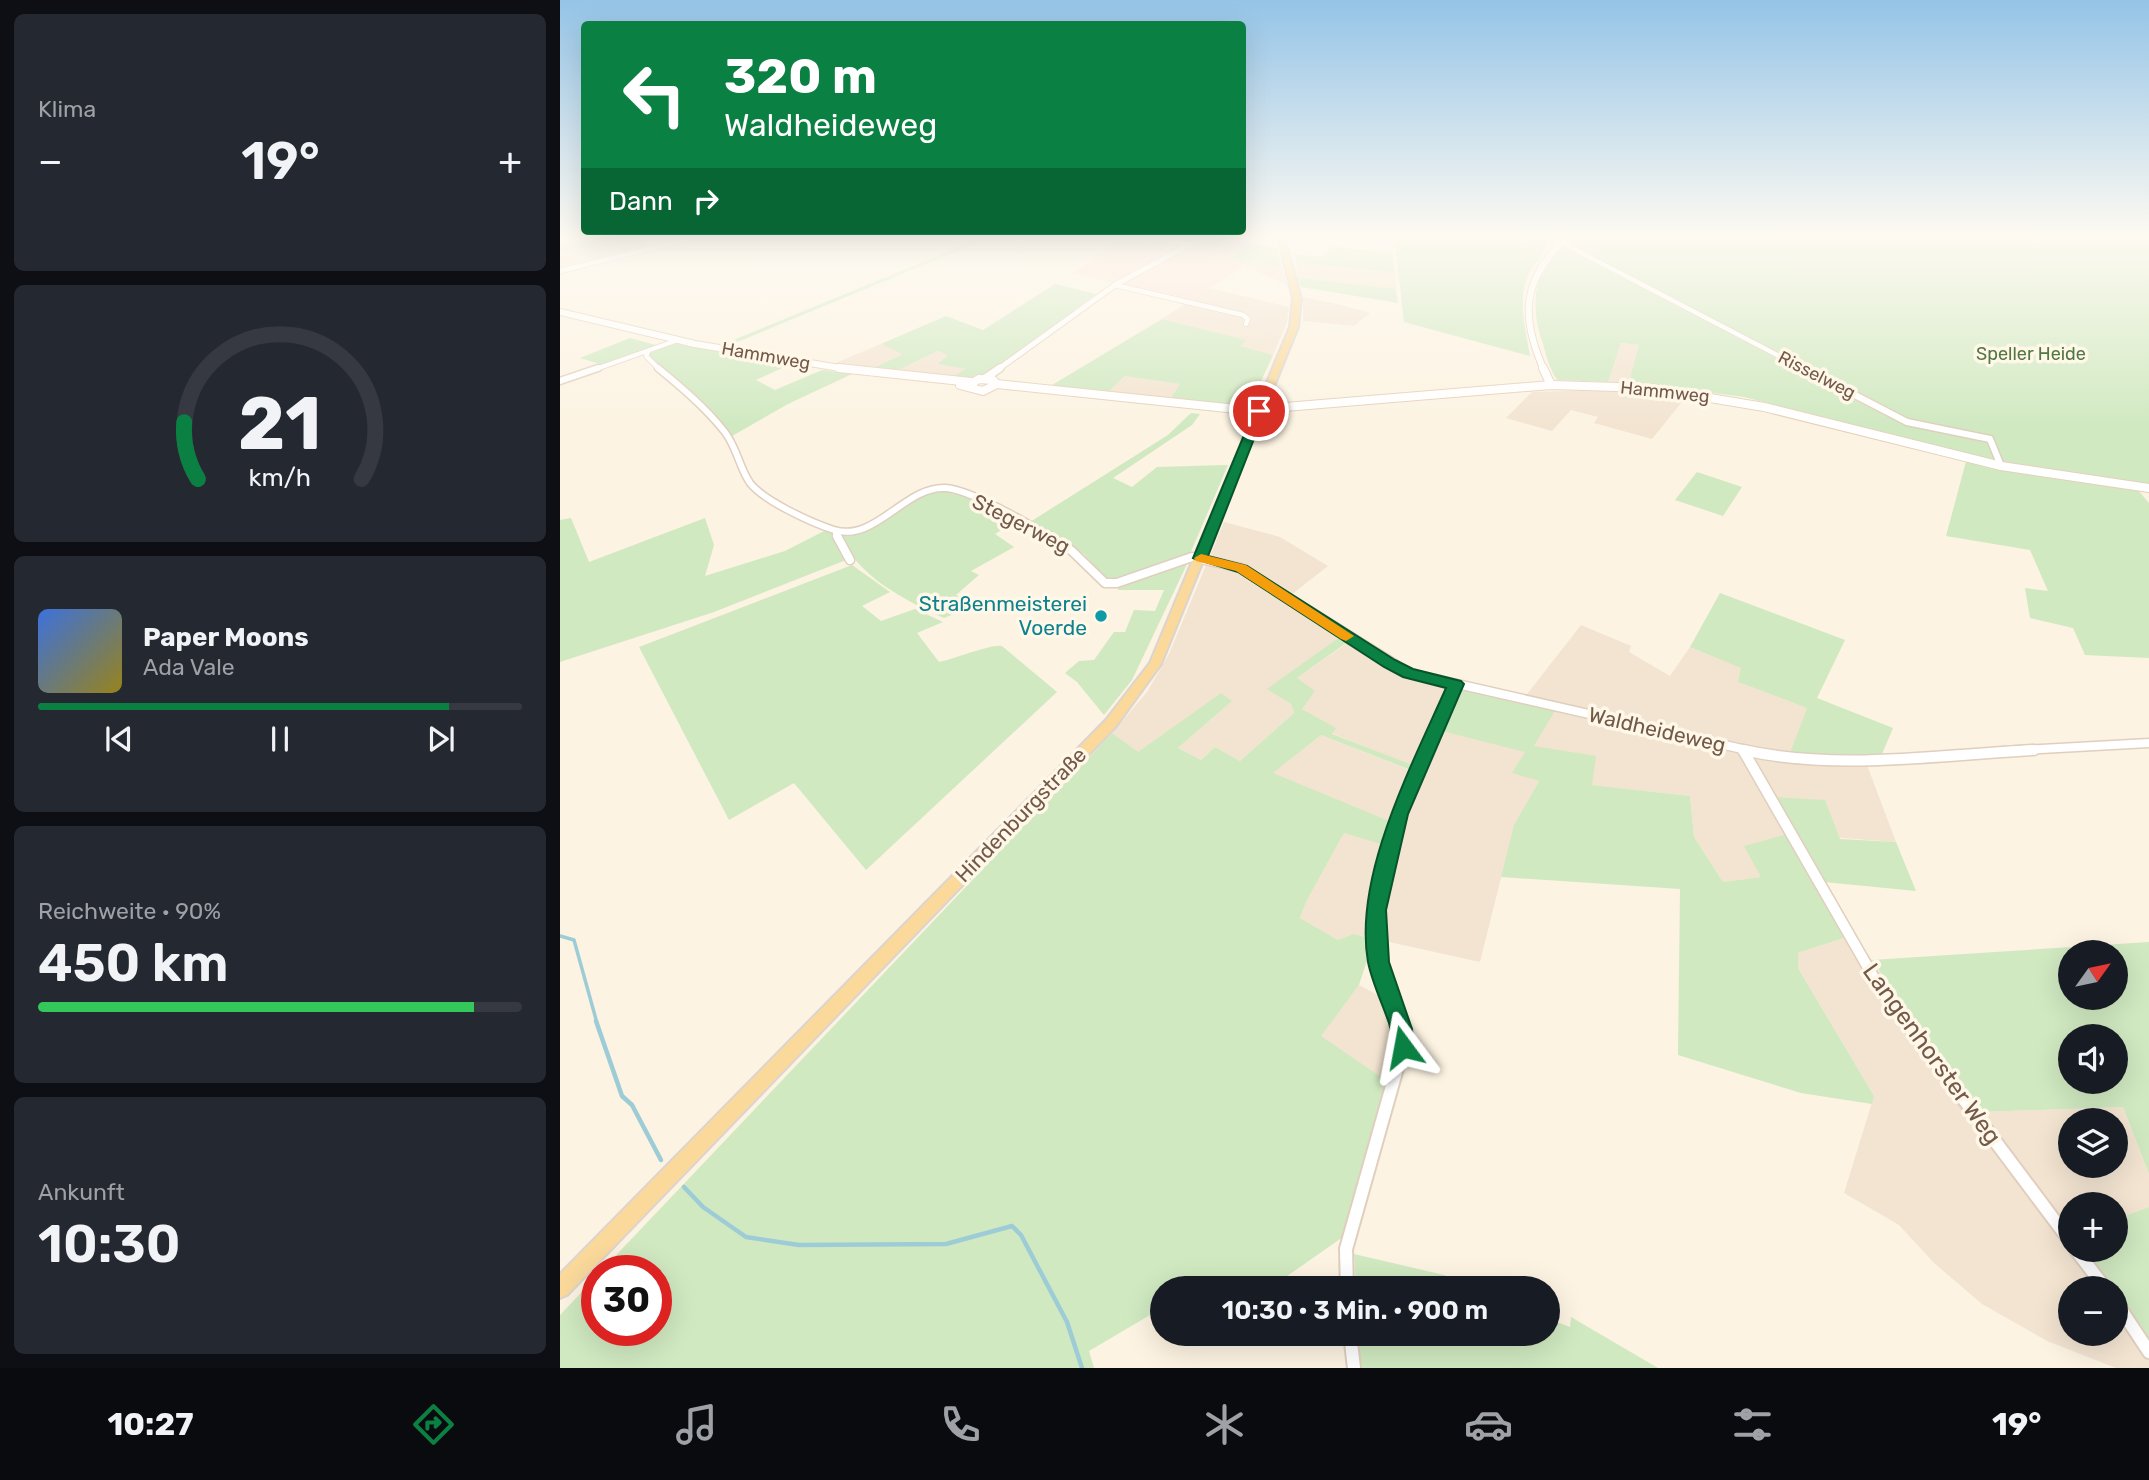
<!DOCTYPE html>
<html lang="de">
<head>
<meta charset="utf-8">
<style>
  body { margin:0; font-family:Rubik,sans-serif; background:#242831; color:#f1f3f6; height:100vh; display:flex; flex-direction:column; font-size:26px; white-space:nowrap }
  * { box-sizing:border-box; margin:0 }
  p { font-size:23px; color:#9ea1a6 }
  .icon { flex:none; width:38px; height:38px; fill:none; stroke:currentColor; stroke-width:2; stroke-linecap:round; stroke-linejoin:round }
  .map { position:relative; flex:1; overflow:hidden }
  .details { display:flex; flex-direction:column; gap:14px; padding:14px; background:#0d0f14; width:560px }
  .details>* { flex:none }
  .top-card { position:absolute; left:21px; top:21px; width:665px; height:214px; border-radius:7px; box-shadow:0 7px 28px #0002; background:#0b8043; color:#fff; overflow:hidden }
  .needle { width:46px; rotate:57deg }
  .fabs { position:absolute; left:1498px; top:940px; display:grid; gap:14px }
  .fabs a { display:grid; place-items:center; width:70px; height:70px; border-radius:50%; background:#171b24; box-shadow:0 7px 28px #0002; font-size:35px }
  .speed { position:absolute; left:21px; top:1255px; display:flex; gap:14px; font-size:35px; font-weight:700; text-align:center }
  .speed>* { display:grid; place-content:center; width:91px; height:91px; border-radius:50%; background:#171b24; box-shadow:0 7px 28px #0002; line-height:1 }
  .speed .limit { border:10px solid #d22; background:#fff; color:#111 }
  .pin { position:absolute; display:grid; place-items:center; width:60px; height:60px; color:#fff; margin:-30px; border:4px solid #fff; border-radius:50%; box-shadow:0 2px 7px #0007 }
  .me { position:absolute; width:77px; margin:-38px; rotate:347deg; stroke-linejoin:round; filter:drop-shadow(0 0 5px #0008) }
  .turn { display:flex; align-items:center; gap:24px; height:147px; padding:0 28px; font-size:32px }
  .turn .icon { width:91px; height:91px; stroke-width:2.5 }
  .turn b { display:block; font-size:49px; line-height:60px }
  .then { display:flex; align-items:center; height:66px; padding:0 28px; background:#0003; gap:14px; font-size:26px }
  .big { font-size:52px; font-weight:600; line-height:1.1 }
  .details .widget { flex:1; display:flex; flex-direction:column; justify-content:center; gap:10px; min-width:0; padding:0 24px; border-radius:10px; background:#242831 }
  .details .dial { align-items:center; gap:0 }
  .dial svg { height:182px; overflow:visible; fill:none; stroke:#363941; stroke-width:7; stroke-linecap:round; text-anchor:middle }
  .dial text { fill:#f1f3f6; stroke:none }
  .song { display:flex; align-items:center; gap:21px }
  .cover { width:84px; height:84px; border-radius:10px; background:linear-gradient(135deg,hsl(220 70% 55%),hsl(50 70% 35%)) }
  .played { height:7px; border-radius:4px; background:linear-gradient(90deg,#0b8043 85%,#363941 85%) }
  .keys { display:flex; justify-content:space-around; direction:ltr }
  .heat { display:flex; justify-content:space-between; align-items:center; font-size:38px; direction:ltr }
  .charge { height:10px; border-radius:5px; background:linear-gradient(90deg,#34c759 90%,#363941 0) }
  .trip { position:absolute; left:590px; top:1276px; width:410px; height:70px; border-radius:35px; background:#171b24; box-shadow:0 7px 28px #0002; font-weight:600; line-height:70px; text-align:center }
  .tab-bar { display:flex; height:112px; justify-content:space-around; align-items:center; background:#090b0e; color:#9ea1a6 }
  .tab-bar .icon { width:49px; height:49px }
  .tab-bar .active { color:#0b8043 }
  .tab-bar b { font-size:32px; color:#f1f3f6 }
  main { display:flex; flex:1; min-height:0 }
  .map>svg:first-child { display:block }
</style>
</head>
<body>
<main>
<section class="details">
<div class="widget"><p>Klima</p>
<div class="heat"><a>−</a><b class="big">19°</b><a>+</a></div>
</div>
<div class="widget dial"><svg viewBox="0 0 100 80">
<path d="M14 69A42 42 0 1 1 86 69"/>
<path d="M14 69A42 42 0 0 1 8 44" stroke="#0b8043"/>
<text x="50" y="56" font-size="32" font-weight="700">21</text>
<text x="50" y="72" font-size="11">km/h</text>
</svg></div>
<div class="widget">
<div class="song"><i class="cover"></i><div><b>Paper Moons</b><p>Ada Vale</p></div></div>
<div class="played"></div>
<div class="keys"><svg class="icon" aria-label="previous" viewBox="0 0 24 24"><path d="M18 5L8 12l10 7zM5 5v14"/></svg><svg class="icon" aria-label="pause" viewBox="0 0 24 24"><path d="M8 5v14M16 5v14"/></svg><svg class="icon" aria-label="next" viewBox="0 0 24 24"><path d="M6 5l10 7-10 7zM19 5v14"/></svg></div>
</div>
<div class="widget"><p>Reichweite · 90%</p><b class="big">450 km</b><div class="charge"></div></div>
<div class="widget"><p>Ankunft</p><b class="big">10:30</b></div>
</section>
<div class="map">
<svg width="1589" height="1368" viewBox="0 0 1589 1368">
  <rect width="100%" height="100%" fill="#fcf3e2"/>
  <g fill="#f3e4d1" fill-rule="evenodd">
    <polygon points="50,241 68,256 0,271 0,254"/>
    <polygon points="670,261 722,266 727,285 685,266"/>
    <polygon points="736,263 835,273 836,289 738,278"/>
    <polygon points="650,288 729,307 727,323 713,355 679,346 685,340 602,319"/>
    <polygon points="743,297 777,304 810,313 794,326 743,321"/>
    <polygon points="1061,343 1080,345 1069,382 1048,382"/>
    <polygon points="321,344 343,353 309,370 271,365"/>
    <polygon points="378,351 389,355 379,364 407,369 386,380 332,373"/>
    <polygon points="565,376 621,384 610,400 545,395"/>
    <polygon points="1046,390 1126,397 1092,439 1034,423 1038,417 1011,410 992,431 946,418 972,392"/>
    <polygon points="664,522 720,537 768,566 731,595 787,632 708,689 731,704 734,713 680,761 655,747 641,760 618,748 672,701 578,753 552,733 587,692 609,654"/>
    <polygon points="1021,625 1071,646 1069,652 1110,676 1130,647 1182,668 1178,682 1247,708 1227,763 1307,765 1336,842 1227,834 1202,877 1163,882 1134,837 1130,796 1031,785 974,746 994,711 960,703"/>
    <polygon points="796,637 852,672 900,682 966,753 979,781 954,826 920,962 793,934 778,940 740,918 746,902 784,833 827,845 712,773 761,735 852,771 855,767 771,733 775,728 742,709 737,678"/>
    <path d="M1294,935L1420,1112L1563,1107L1589,1174V1207L1556,1219V1204H1510V1250L1550,1288H1510V1334H1556V1296L1589,1342V1368H1556L1487,1341L1422,1304L1374,1263L1339,1225L1284,1193L1314,1096L1238,968V953ZM1510,1120H1556V1166H1510Z"/>
    <polygon points="799,985 825,999 834,1025 839,1045 827,1081 760,1036"/>
  </g>
  <polygon fill="#fce2d6" points="509,237 682,237 675,241 682,245 670,261 685,266 629,301 512,273 554,248"/>
  <g fill="#d0e9c1" fill-rule="evenodd">
    <polygon points="20,237 79,237 97,249 68,256 50,241 0,254 0,242"/>
    <polygon points="424,237 431,237 170,345 166,343"/>
    <path d="M837,237H988L994,240L982,239L987,243C987,253 973,264 968,275C957,301 966,331 970,356L844,322L835,243L840,240Z"/>
    <path d="M1013,237H1589V483L1571,482L1589,503V658L1525,655L1513,628L1470,618L1465,588L1488,591L1470,550L1386,536L1408,454L1184,397L1069,382L1079,345L1061,343L1048,382L997,380C990,369 986,356 983,344C968,300 974,265 1013,237Z"/>
    <polygon points="684,242 717,248 721,266 670,261"/>
    <polygon points="772,246 833,253 835,273 736,263 734,254 763,257"/>
    <polygon points="738,278 836,289 838,303 741,287"/>
    <polygon points="495,284 536,294 428,374 406,381 386,380 406,369 378,364 388,355 378,351 332,373 309,370 342,354 321,344 386,316 423,330"/>
    <polygon points="602,319 686,340 680,346 713,355 690,405 610,400 620,384 565,376 545,395 487,388"/>
    <polygon points="70,338 96,345 43,365 20,358"/>
    <polygon points="114,343 229,365 196,380 215,390 262,370 292,374 228,404 172,436 156,418 89,357 88,354"/>
    <polygon points="631,413 640,414 632,425 553,478 572,487 597,467 668,465 630,554 560,579 545,580 524,554 470,522 608,435"/>
    <polygon points="1137,472 1182,487 1163,516 1115,500"/>
    <path d="M387,489L457,520L435,534L454,547L411,571L419,575L396,595L404,600L397,602L401,611L384,618C346,601 295,575 281,535L332,514L372,491Z"/>
    <polygon points="11,518 29,562 145,518 154,545 145,576 225,551 268,529 274,533 286,560 154,612 0,662 0,520"/>
    <polygon points="628,562 572,680 544,715 517,682 505,673 519,661 534,660 554,632 565,632 574,610 595,611 604,590 558,590 558,585"/>
    <path d="M292,565L330,592L302,606L321,621L355,609L383,622L357,633L379,662C395,659 430,644 442,646L497,692L306,870L234,783L169,820L79,647Z"/>
    <polygon points="1160,593 1285,640 1257,698 1333,728 1322,754 1270,758 1229,756 1247,708 1178,682 1181,668 1130,647"/>
    <polygon points="781,636 789,641 737,678 755,691 742,709 776,728 772,734 855,766 853,771 761,735 713,773 834,823 827,846 784,833 746,902 740,918 778,940 793,934 814,939 799,985 761,1036 827,1081 783,1237 710,1288 602,1288 602,1308 529,1351 534,1368 0,1368 0,1315 37,1276 37,1330 96,1330 96,1270 42,1270 552,733 578,752 661,693 672,701 618,748 641,760 655,747 680,761 734,713 731,704 707,689"/>
    <polygon points="898,688 995,711 974,746 1036,756 1032,785 1130,796 1134,837 1163,882 1201,877 1184,846 1227,834 1287,937 1238,953 1238,968 1314,1096 1312,1104 1241,1093 1118,1055 1120,889 941,877 954,825 979,781 952,773 965,752 878,730"/>
    <polygon points="1214,797 1265,800 1280,839 1336,842 1356,891 1264,882"/>
    <path d="M1589,942V1174L1563,1107L1420,1112L1312,960ZM1510,952H1556V998H1510ZM1510,1036H1556V1082H1510Z"/>
    <polygon points="1589,1207 1589,1342 1556,1296 1556,1288 1550,1288 1522,1250 1556,1250 1556,1219"/>
    <polygon points="794,1254 884,1275 915,1288 796,1288"/>
    <polygon points="1011,1317 1098,1368 801,1368 798,1334 987,1334 987,1318 1010,1327"/>
  </g>
  <g fill="none" stroke-linecap="round" stroke-linejoin="round">
    <polyline stroke="#9eccd6" stroke-width="3.5" points="0,936 14,940 37,1023"/>
    <g stroke="#9eccd6" stroke-width="4.5">
      <polyline points="36,1021 62,1096 72,1105 101,1160"/>
      <polyline points="124,1187 143,1207 186,1237 239,1245 386,1244 452,1226 461,1235 507,1322 522,1368"/>
    </g>
    <g stroke="#e0cfbe" stroke-width="6">
      <g id="minor-far4">
        <polyline points="588,237 629,244"/>
        <polyline points="991,237 1246,370"/>
        <polyline points="0,271 137,237"/>
        <polyline points="555,285 683,315 688,319 686,324"/>
        <polyline points="88,352 86,356 100,370"/>
        <polyline points="33,370 118,340"/>
      </g>
    </g>
    <g stroke="#e0cfbe" stroke-width="9">
      <g id="minor-far3">
        <path d="M98,368C121,387 145,407 164,431C177,447 179,467 190,483C204,501 252,523 274,530C315,543 346,485 386,488C411,490 469,524 492,538"/>
        <polyline points="1243,368 1347,422 1430,439 1441,466"/>
        <polyline points="0,381 38,368"/>
        <polyline points="276,531 277,538"/>
      </g>
    </g>
    <g stroke="#e0cfbe" stroke-width="11">
      <g id="minor-far2">
        <polyline points="277,536 290,560"/>
        <polyline points="489,536 512,551 545,583 557,583 632,557 681,568 849,673 1191,751"/>
        <polyline points="866,751 896,684"/>
        <polyline points="1444,751 1589,743"/>
      </g>
    </g>
    <g stroke="#e0cfbe" stroke-width="13">
      <g id="minor-far1">
        <path d="M1183,750C1277,771 1378,755 1474,750"/>
        <polyline points="1183,750 1321,990 1346,1023"/>
        <path d="M838,1023C831,1003 822,983 819,962C808,889 839,815 867,750"/>
      </g>
    </g>
    <g stroke="#e0cfbe" stroke-width="16">
      <g id="minor">
        <polyline points="1345,1021 1510,1241"/>
        <polyline points="1516,1250 1545,1288"/>
        <polyline points="787,1288 786,1249 843,1047 837,1021"/>
        <polyline points="1556,1302 1589,1352"/>
        <polyline points="790,1334 794,1368"/>
      </g>
    </g>
    <g stroke="#e0cfbe" stroke-width="7">
      <polyline id="tertiary-far1" points="437,370 555,285 643,237"/>
    </g>
    <g stroke="#e0cfbe" stroke-width="10">
      <polyline id="tertiary" points="424,379 440,368"/>
    </g>
    <g stroke="#e5d0bc" stroke-width="8">
      <g id="secondary-far1">
        <polyline points="0,312 135,344 292,370"/>
        <path d="M984,370C959,314 963,279 1007,237"/>
      </g>
    </g>
    <g stroke="#e5d0bc" stroke-width="10">
      <g id="secondary">
        <polyline points="279,368 411,382"/>
        <polyline points="983,368 991,385"/>
        <polyline points="437,384 705,412"/>
        <polyline points="400,385 423,391 437,384 433,380 419,379 407,386"/>
        <polyline points="700,409 991,385 1090,388 1204,407 1441,466 1589,488"/>
      </g>
    </g>
    <g stroke="#dbd4d0" stroke-width="4">
      <polygon id="primary" points="718,237 724,237 741,298 738,327 601,664 556,726 7,1295 0,1298 0,1274 546,720 590,663 730,327 733,298"/>
    </g>
    <use href="#minor-far4" stroke="#fff" stroke-width="4.5"/>
    <use href="#minor-far3" stroke="#fff" stroke-width="6"/>
    <use href="#minor-far2" stroke="#fff" stroke-width="8"/>
    <use href="#minor-far1" stroke="#fff" stroke-width="10"/>
    <use href="#minor" stroke="#fff" stroke-width="12"/>
    <use href="#tertiary-far1" stroke="#fff" stroke-width="5"/>
    <use href="#tertiary" stroke="#fff" stroke-width="7"/>
    <use href="#secondary-far1" stroke="#fff" stroke-width="6"/>
    <use href="#secondary" stroke="#fff" stroke-width="8"/>
    <use href="#primary" fill="#fad99b" fill-rule="evenodd"/>
  </g>
  <linearGradient id="sky" x2="0" y2="1"><stop stop-color="#94c4e7"/><stop offset="0.55" stop-color="#fefaf2"/><stop offset="1" stop-color="#fefaf2" stop-opacity="0"/></linearGradient>
  <rect width="1589" height="428" fill="url(#sky)"/>
  <path fill="#0b8043" stroke="#07532c" stroke-width="2" d="M699,407L705,411L648,556L687,566L835,660L853,669L901,681L904,684L848,814L826,910L829,962L852,1029L854,1047L851,1054L843,1057L835,1054C831,1044 832,1033 829,1023C822,1003 812,982 808,962C793,876 852,765 886,688L843,677L824,667L678,572L633,558L694,411Z"/>
  <polygon fill="#f59e0b" points="641,554 686,565 794,636 786,641 781,639 676,571 636,561 634,558"/>
  <circle fill="#0f9aa8" stroke="#fff7e8" stroke-width="2.5" cx="541" cy="616" r="7"/>
  <g text-anchor="middle" stroke-width="7" stroke-linejoin="round" paint-order="stroke">
    <g font-size="18" fill="#507842" stroke="#fff7e8">
      <text x="1471" y="360">Speller Heide</text>
    </g>
    <g font-size="18" fill="#735949" stroke="#fff7e8">
      <text transform="translate(206 356) rotate(10)" y="6">Hammweg</text>
      <text transform="translate(1257 375) rotate(27)" y="6">Risselweg</text>
      <text transform="translate(1105 392) rotate(6)" y="6">Hammweg</text>
    </g>
    <g font-size="21" fill="#735949" stroke="#fff7e8">
      <text transform="translate(461 524) rotate(27)" y="7">Stegerweg</text>
      <text transform="translate(1097 730) rotate(13)" y="7">Waldheideweg</text>
      <text transform="translate(461 815) rotate(-46)" y="7">Hindenburgstraße</text>
    </g>
    <g font-size="21" fill="#0d838f" stroke="#fff7e8" text-anchor="end">
      <text x="527" y="611">Straßenmeisterei<tspan x="527" dy="24">Voerde</tspan></text>
    </g>
    <g font-size="24" fill="#735949" stroke="#fff7e8">
      <text transform="translate(1372 1054) rotate(54)" y="8">Langenhorster Weg</text>
    </g>
  </g>
</svg>
<div class="fabs">
<a><svg class="needle" viewBox="-14 -14 28 28"><path d="M0-13l5 13h-10z" fill="#e53935"/><path d="M0 13l5-13h-10z" fill="#9ea1a6"/></svg></a>
<a><svg class="icon" aria-label="sound" viewBox="0 0 24 24"><path d="M4 9h4l5-4v14l-5-4H4zM17 9q2 3 0 6"/></svg></a>
<a><svg class="icon" aria-label="layers" viewBox="0 0 24 24"><path d="M12 4l9 5-9 5-9-5zM3 14l9 5 9-5"/></svg></a>
<a>+</a>
<a>−</a>
</div>
<div class="speed"><div class="limit">30</div></div>
<div class="pin" style="left:699px;top:411px;background:#d93025"><svg class="icon" aria-label="arrive" viewBox="0 0 24 24"><path d="M6 21V4h12l-3 4 3 4H6"/></svg></div>
<svg class="me" style="left:843px;top:1047px" viewBox="-20 -20 40 40"><path d="M0-17L14 15 0 8-14 15z" fill="#0b8043" stroke="#fff" stroke-width="4"/></svg>
<div class="trip">10:30 · 3 Min. · 900 m</div>
<div class="top-card">
<div class="turn"><svg class="icon" aria-label="left" viewBox="0 0 24 24"><path d="M17 20v-9H6M10 6l-5 5 5 5"/></svg><div><b>320 m</b>Waldheideweg</div></div>
<div class="then">Dann<svg class="icon" aria-label="right" viewBox="0 0 24 24"><path d="M7 20v-9h11M14 6l5 5-5 5"/></svg></div>
</div>
</div>
</main>
<nav class="tab-bar">
<b>10:27</b>
<svg class="icon active" aria-label="directions" viewBox="0 0 24 24"><path d="M12 3l9 9-9 9-9-9zM9 14v-3h6M13 9l2 2-2 2"/></svg>
<svg class="icon" aria-label="music" viewBox="0 0 24 24"><path d="M9 18V5l10-2v13"/><circle cx="6" cy="18" r="3"/><circle cx="16" cy="16" r="3"/></svg>
<svg class="icon" aria-label="phone" viewBox="0 0 24 24"><path d="M5 4h4l2 5-3 2q2 4 5 5l2-3 5 2v4C11 20 4 13 5 4z"/></svg>
<svg class="icon" aria-label="climate" viewBox="0 0 24 24"><path d="M12 3v18M4 7l16 10M4 17L20 7"/></svg>
<svg class="icon" aria-label="car" viewBox="0 0 24 24"><path d="M5 17H2v-5l4-1 3-4h7l3 4 3 1v5h-3M9 17h6M6 11h13"/><circle cx="7" cy="17" r="2"/><circle cx="17" cy="17" r="2"/></svg>
<svg class="icon" aria-label="filters" viewBox="0 0 24 24"><path d="M4 7h16M4 17h16"/><circle cx="9" cy="7" r="2"/><circle cx="15" cy="17" r="2"/></svg>
<b>19°</b>
</nav>
</body>
</html>
